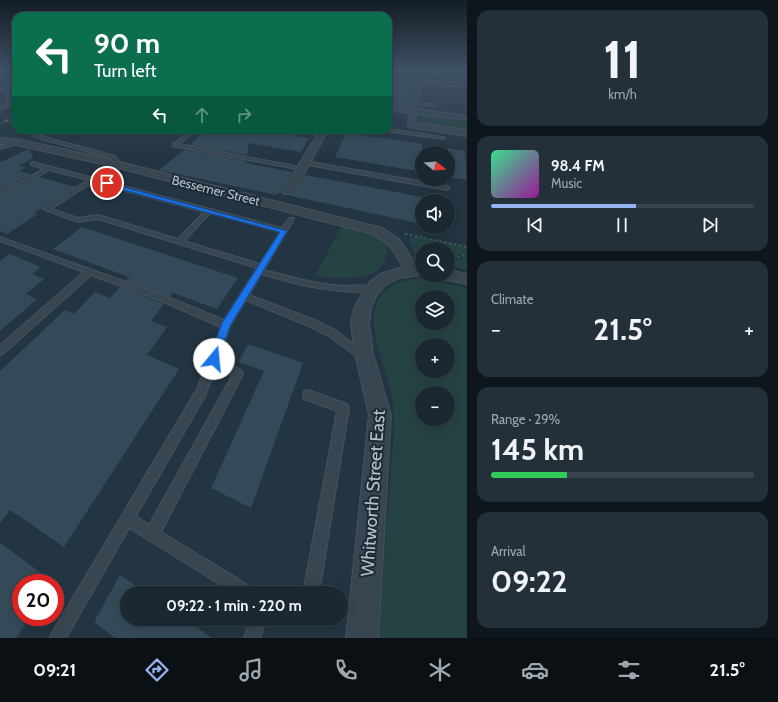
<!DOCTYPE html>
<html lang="en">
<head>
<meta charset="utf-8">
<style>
  body { margin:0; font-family:Cabin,sans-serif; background:#23303a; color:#f1f3f6; height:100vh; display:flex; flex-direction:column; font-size:15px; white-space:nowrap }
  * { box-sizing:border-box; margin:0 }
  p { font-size:13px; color:#9fa6ac }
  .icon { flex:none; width:22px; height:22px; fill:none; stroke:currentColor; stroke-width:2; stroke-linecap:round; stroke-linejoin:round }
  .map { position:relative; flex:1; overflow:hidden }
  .panel { display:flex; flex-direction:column; gap:10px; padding:10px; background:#0e161c; width:311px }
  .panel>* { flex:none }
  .top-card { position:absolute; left:12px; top:12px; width:380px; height:122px; border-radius:12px; box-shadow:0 2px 10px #0003,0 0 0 1px #38444d; background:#0b6e4f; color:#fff; overflow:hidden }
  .needle { width:26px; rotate:107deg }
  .fabs { position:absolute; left:415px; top:146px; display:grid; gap:8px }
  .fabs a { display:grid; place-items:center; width:40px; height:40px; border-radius:50%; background:#1a2832; box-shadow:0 2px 10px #0003,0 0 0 1px #38444d; font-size:20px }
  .speed { position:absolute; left:12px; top:574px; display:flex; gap:8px; font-size:20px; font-weight:700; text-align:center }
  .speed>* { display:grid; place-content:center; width:52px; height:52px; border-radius:50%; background:#1a2832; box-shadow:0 2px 10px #0003,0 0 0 1px #38444d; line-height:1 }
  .speed .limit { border:6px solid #d22; background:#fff; color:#111 }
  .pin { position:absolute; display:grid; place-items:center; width:34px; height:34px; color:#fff; margin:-17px; border:2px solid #fff; border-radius:50%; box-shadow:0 1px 4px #0007 }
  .me { position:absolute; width:44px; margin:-22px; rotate:17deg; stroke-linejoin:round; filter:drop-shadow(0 0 3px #0008) }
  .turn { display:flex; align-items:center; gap:14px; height:84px; padding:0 16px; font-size:18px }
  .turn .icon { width:52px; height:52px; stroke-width:2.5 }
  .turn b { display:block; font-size:28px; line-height:34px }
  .lanes { display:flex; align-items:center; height:38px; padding:0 16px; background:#0003; justify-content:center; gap:20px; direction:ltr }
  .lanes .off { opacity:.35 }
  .big { font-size:30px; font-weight:700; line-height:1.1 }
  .panel .card { flex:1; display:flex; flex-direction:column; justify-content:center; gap:6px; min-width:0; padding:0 14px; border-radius:12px; background:#23303a }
  .panel .dial { align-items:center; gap:0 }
  .dial b { font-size:52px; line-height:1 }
  .song { display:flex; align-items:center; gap:12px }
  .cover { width:48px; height:48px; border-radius:6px; background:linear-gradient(135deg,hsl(150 70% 55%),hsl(300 70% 35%)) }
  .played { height:4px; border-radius:2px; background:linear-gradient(90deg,#95b2f1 55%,#38444d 55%) }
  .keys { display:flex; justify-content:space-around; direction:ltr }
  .heat { display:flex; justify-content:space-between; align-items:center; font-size:22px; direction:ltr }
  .charge { height:6px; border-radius:3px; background:linear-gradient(90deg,#34c759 29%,#38444d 0) }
  .trip { position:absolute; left:120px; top:586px; width:228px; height:40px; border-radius:20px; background:#1a2832; box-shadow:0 2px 10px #0003,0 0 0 1px #38444d; font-weight:700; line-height:40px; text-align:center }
  .dock { display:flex; height:64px; justify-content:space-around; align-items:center; background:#0a1014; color:#9fa6ac }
  .dock .icon { width:28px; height:28px }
  .dock .active { color:#95b2f1 }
  .dock b { font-size:18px; color:#f1f3f6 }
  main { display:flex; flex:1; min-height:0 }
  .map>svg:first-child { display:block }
</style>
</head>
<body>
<main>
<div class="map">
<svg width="467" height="638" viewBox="0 0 467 638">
  <rect width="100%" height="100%" fill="#233542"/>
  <g fill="#254342" fill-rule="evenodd">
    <polygon points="420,114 466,120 467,131 419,124"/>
    <path d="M341,227L382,239C387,245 388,249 386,257C380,284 335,278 315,276Z"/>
    <polygon points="417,236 467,247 467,253 448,259 448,249 422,249 422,258 417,257 408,239"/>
    <polygon points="467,256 467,270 448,265 448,263"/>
    <path d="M417,278L467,288V638H378L394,430C394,415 393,400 389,384C377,342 351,289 417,278ZM422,297H448V323H422ZM422,345H448V371H422ZM422,393H448V419H422Z"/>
  </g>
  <g fill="#354a58">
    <polygon points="388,70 414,70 409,106 388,105"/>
    <polygon points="205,130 258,130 309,138 301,152 249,143 247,155 190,145"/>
    <polygon points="346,133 422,144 422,172 335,157"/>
    <polygon points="448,148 465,151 467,180 448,177"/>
    <polygon points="29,149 33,158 19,166 26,167 19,171 31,174 0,191 0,161 3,161"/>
    <polygon points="184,150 246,161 246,163 292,172 281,191 281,193 277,193 276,195 159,170"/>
    <polygon points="305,175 422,197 422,224 291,196 295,193"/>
    <polygon points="40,177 75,187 34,213 38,214 7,234 0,231 0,198"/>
    <polygon points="82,227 238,278 217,309 173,293 170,297 126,281 129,277 53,249"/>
    <polygon points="10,254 41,267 32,274 44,279 26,294 37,299 0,331 0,261"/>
    <polygon points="120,287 164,304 151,321 167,327 147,355 179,369 64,547 10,510 0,523 0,371 65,310 74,314 95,292 110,298"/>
    <polygon points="248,344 303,363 251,508 211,488 264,371 239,362"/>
    <polygon points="0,543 55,583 21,583 21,617 30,617 16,638 0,638"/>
    <polygon points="120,575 146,593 127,593 127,619 184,619 212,638 115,638 94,622"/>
  </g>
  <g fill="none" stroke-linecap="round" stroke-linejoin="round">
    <g stroke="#44525e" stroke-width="2">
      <g id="service">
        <polygon points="16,83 16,85 0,91 0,89"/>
        <polygon points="8,94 13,103 0,110 0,107 9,103 6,95"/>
        <polygon points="415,102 431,104 433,105 431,106 414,104"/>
        <polygon points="388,129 443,137 445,138 443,139 386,131"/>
        <polygon points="32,130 36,130 35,132 38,135 115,156 118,160 114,164 110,164 109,163 112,160 111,158 34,137 31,132"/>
        <polygon points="191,130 196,130 179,144 305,168 302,170 173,146 173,144"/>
        <polygon points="17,141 19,141 19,143 0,149 0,146"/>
        <polygon points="305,161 447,186 450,188 447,190 303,164 302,163"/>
        <path d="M33,162L282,228L289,218H293L294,219L264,270C291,277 318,285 346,286C354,286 371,283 376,289L372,292C333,293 298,285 261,274L249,295L317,321L336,331L368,355L369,358L368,361L364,362L330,337L311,327L246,300L230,326L220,357L242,371L243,374L161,532L253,588L256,593H234L129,528L66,638H49L197,389L221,327L159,300L91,275L3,354L0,355V345L84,272L0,241V237L165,296L224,320L257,268L98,219L78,222L43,209L88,180L49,170L0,197V193L44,169L31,165V163ZM93,182L204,212L178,239L98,215L78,218L51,209ZM210,213L280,232L260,264L184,241ZM217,366L232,376L149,525L136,516L205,396Z"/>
        <polygon points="308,390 347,404 349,408 319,593 303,593 337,411 304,399 303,395 304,391"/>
        <polygon points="250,619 266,619 260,638 244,638"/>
      </g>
    </g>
    <g stroke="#44525e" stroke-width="2">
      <g id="minor">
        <polygon points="418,70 424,70 422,79 460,83 463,85 460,87 422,83 418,109 467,116 467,120 417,114 416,123 467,130 467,136 408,127 409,113 388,110 388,106 410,108"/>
        <polygon points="320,130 328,130 294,192 292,194 284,194 282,192"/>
        <path d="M0,138L17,139L112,160L382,228L399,239L416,265H422V275L399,278L385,285L376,296L371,308L369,323L373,354L391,415L378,638H346L369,415L355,354L351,323L354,308L369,283L380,274L403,267C395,252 388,241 372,234L111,166L17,145L0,144Z"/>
        <polygon points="448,270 467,274 467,284 442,279 439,275 448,275"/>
      </g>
    </g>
    <g stroke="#42515c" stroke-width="2">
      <polygon id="trunk" points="462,70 467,70 467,75 464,75"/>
    </g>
    <g stroke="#3e5b59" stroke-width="2" stroke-dasharray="2.5 2.5" stroke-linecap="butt">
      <polyline points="405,234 467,247"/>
      <polyline points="448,261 467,254"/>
    </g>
    <use href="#service" fill="#384651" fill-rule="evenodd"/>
    <use href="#minor" fill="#384651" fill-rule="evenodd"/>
    <use href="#trunk" fill="#676562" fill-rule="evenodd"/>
    <g stroke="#596b79" stroke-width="2">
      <polyline id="rail" points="0,123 16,117"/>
    </g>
    <use href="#rail" stroke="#1c2b37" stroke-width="1.5" stroke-dasharray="4.5" stroke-linecap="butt"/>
  </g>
  <linearGradient id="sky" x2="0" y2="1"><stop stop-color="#131d24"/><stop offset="0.44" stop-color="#3f5165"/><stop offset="1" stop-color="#3f5165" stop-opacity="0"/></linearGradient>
  <rect width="467" height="159" fill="url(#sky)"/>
  <polygon fill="#1a73e8" stroke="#114b97" points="105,182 287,231 230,326 217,362 210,362 209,359 222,323 280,232 105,185"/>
  <g text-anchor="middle" stroke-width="4" stroke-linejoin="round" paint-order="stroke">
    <g font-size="13" fill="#b4c1cc" stroke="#1c2b37">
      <text transform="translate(216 190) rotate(14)" y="5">Bessemer Street</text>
    </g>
    <g font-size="18" fill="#b4c1cc" stroke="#1c2b37">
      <text transform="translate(373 493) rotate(-86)" y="6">Whitworth Street East</text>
    </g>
  </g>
</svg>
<div class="fabs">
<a><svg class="needle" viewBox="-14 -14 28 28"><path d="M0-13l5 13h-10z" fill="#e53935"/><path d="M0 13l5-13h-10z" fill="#9fa6ac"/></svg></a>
<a><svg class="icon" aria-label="sound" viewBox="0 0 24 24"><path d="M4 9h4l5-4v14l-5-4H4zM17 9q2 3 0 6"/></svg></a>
<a><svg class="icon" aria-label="search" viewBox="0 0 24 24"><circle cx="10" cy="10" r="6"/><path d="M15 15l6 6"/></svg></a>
<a><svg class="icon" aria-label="layers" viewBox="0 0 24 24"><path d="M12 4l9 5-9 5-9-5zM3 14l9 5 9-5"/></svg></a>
<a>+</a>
<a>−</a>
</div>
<div class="speed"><div class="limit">20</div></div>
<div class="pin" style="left:107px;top:183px;background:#d93025"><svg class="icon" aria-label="arrive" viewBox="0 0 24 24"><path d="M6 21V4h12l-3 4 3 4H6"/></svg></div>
<svg class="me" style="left:214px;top:359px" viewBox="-20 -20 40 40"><circle r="19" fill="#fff"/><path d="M0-13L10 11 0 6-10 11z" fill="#1a73e8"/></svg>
<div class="trip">09:22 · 1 min · 220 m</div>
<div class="top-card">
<div class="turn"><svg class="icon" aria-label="left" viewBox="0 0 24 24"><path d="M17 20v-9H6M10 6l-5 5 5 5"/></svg><div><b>90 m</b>Turn left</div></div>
<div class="lanes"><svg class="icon" aria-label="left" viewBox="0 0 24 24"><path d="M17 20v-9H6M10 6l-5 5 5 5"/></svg><svg class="icon off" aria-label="ahead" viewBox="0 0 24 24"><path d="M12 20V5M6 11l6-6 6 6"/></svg><svg class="icon off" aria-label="right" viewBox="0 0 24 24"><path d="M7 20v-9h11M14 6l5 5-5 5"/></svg></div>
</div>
</div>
<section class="panel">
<div class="card dial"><b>11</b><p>km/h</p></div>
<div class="card">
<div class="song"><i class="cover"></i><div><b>98.4 FM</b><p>Music</p></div></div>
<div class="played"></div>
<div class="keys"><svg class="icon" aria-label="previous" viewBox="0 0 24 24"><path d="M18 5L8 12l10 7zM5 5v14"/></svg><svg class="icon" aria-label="pause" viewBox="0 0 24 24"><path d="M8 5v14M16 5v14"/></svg><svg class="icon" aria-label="next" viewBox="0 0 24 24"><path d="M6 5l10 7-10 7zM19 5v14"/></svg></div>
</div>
<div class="card"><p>Climate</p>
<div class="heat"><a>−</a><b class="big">21.5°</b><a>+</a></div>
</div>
<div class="card"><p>Range · 29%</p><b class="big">145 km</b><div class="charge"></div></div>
<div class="card"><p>Arrival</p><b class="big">09:22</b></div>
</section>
</main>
<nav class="dock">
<b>09:21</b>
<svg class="icon active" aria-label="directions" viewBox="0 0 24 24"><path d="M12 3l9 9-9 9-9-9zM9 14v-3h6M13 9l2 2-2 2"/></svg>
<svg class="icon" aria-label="music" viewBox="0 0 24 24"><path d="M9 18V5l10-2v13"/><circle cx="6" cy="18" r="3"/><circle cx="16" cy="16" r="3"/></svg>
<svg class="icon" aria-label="phone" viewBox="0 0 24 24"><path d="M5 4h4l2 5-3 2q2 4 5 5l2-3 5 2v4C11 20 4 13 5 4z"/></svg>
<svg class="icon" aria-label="climate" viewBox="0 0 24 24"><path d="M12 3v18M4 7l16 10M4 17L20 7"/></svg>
<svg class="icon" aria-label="car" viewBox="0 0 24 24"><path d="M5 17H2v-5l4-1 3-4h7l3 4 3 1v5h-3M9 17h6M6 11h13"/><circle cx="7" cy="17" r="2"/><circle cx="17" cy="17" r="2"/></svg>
<svg class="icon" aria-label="filters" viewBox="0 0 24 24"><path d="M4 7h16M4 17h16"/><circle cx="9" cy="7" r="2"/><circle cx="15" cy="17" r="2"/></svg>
<b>21.5°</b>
</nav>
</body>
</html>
